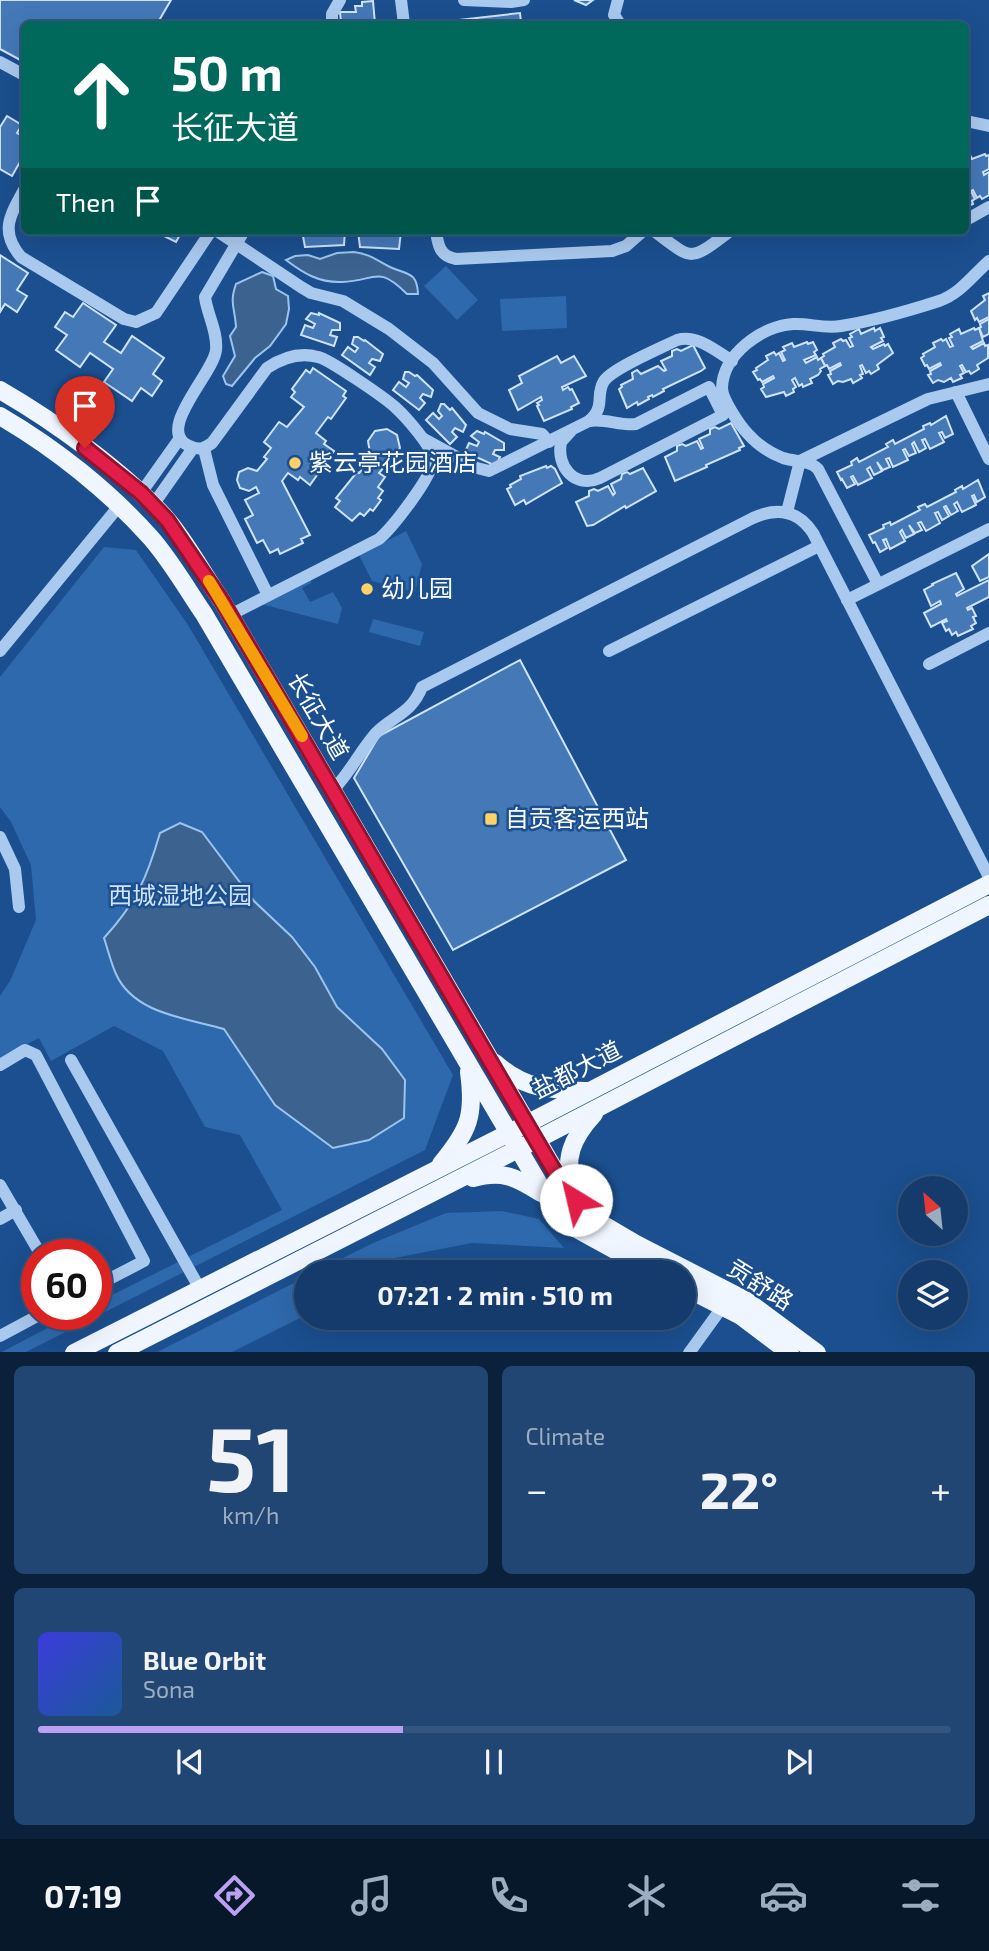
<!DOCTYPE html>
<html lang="en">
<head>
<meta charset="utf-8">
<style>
  body { margin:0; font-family:"Exo 2","Noto Sans SC",sans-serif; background:#214673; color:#f1f3f6; height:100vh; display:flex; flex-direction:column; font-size:26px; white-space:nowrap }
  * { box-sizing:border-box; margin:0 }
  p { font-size:23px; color:#9dadc1 }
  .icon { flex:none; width:38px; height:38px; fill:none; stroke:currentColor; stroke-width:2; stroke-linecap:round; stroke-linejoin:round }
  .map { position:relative; height:1352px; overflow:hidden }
  .panel { display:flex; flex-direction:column; gap:14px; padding:14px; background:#0b203b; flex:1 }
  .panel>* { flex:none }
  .guide { position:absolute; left:21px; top:21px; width:948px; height:214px; border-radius:10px; box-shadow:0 7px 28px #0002,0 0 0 2px #33557e; background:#00695c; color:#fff; overflow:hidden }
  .needle { width:46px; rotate:333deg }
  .fabs { position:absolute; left:898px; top:1176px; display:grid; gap:14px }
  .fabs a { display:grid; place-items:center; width:70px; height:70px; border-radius:50%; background:#143b6b; box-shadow:0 7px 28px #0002,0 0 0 2px #33557e; font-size:35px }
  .speed { position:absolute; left:21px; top:1239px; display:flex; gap:14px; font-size:35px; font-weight:700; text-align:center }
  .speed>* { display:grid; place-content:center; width:91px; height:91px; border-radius:50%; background:#143b6b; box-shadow:0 7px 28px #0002,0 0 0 2px #33557e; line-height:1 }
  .speed .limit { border:10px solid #d22; background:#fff; color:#111 }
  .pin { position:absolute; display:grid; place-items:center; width:60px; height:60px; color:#fff; margin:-72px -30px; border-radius:50% 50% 50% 0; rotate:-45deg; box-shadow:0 0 7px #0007 }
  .pin .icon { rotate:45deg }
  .me { position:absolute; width:77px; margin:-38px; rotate:324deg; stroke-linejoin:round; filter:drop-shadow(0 0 5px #0008) }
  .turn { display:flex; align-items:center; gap:24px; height:147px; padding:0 35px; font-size:32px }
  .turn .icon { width:91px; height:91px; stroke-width:2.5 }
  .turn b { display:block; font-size:49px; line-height:60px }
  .then { display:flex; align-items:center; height:66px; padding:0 35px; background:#0003; gap:14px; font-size:26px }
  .big { font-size:52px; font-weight:700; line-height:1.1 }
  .panel .widget { flex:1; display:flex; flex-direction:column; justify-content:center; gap:10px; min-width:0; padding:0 24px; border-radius:10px; background:#214673 }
  .panel .dial { align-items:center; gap:0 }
  .dial b { font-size:91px; line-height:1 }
  .song { display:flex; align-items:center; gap:21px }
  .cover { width:84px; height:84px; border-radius:10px; background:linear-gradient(135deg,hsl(240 70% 55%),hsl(210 70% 35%)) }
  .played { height:7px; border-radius:4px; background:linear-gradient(90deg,#bca0f2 40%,#33557e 40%) }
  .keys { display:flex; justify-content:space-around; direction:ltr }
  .heat { display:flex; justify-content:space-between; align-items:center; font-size:38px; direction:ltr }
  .panel .tiles { flex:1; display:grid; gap:14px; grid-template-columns:1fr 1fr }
  .widget:last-child { grid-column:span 2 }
  .trip { position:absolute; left:294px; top:1260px; width:402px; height:70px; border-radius:35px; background:#143b6b; box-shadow:0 7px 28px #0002,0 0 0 2px #33557e; font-weight:700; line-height:70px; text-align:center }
  .dock { display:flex; height:112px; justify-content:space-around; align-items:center; background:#08182b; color:#9dadc1 }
  .dock .icon { width:49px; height:49px }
  .dock .current { color:#bca0f2 }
  .dock b { font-size:32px; color:#f1f3f6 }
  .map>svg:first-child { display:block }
</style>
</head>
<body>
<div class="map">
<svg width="989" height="1353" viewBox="0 0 989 1353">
  <rect width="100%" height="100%" fill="#1b4f8f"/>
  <g fill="#2e69ad">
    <polygon points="446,266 478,300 457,320 424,286"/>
    <polygon points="566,296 567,328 502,331 500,299"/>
    <polygon points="406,531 422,564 415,592 372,581 359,555"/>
    <polygon points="104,547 136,550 188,625 453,1075 425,1150 26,1352 0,1353 74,1314 96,1314 96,1303 282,1210 240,1135 205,1127 163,1051 114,1026 51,1061 39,1038 0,1058 0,996 10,981 36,920 31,865 11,822 0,807 0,677"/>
    <polygon points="312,577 311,583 302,588 310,602 333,592 342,608 338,624 261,604"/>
    <polygon points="373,619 424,632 420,646 369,632"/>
    <polygon points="502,1211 539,1219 564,1248 472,1243 389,1259 361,1272 315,1272 373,1243 446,1213"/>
    <polygon points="306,1277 306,1315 232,1352 157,1352"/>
  </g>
  <g fill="#3c6290" stroke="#9cc4f0" stroke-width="2">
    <path d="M354,252C370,254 376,260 390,267C407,275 417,271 418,294H407C377,264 376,281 342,282C319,283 303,273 286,260L295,256L308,255L320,259L337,253Z"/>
    <path d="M262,272L273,276L276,289L288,296L289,309L286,324L270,346L255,358L232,386L226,384L223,376L235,356L230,336L236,327C235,307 229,304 236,284Z"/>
    <path d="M180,823L202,832L254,901L292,937L315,967L337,1007L382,1049L405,1080L404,1118L369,1140L333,1148L275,1105L224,1029C186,1018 134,1014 116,974C111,963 108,950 104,938C136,903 147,878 160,833Z"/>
  </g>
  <g fill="#4478b7" stroke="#cfe3fa" stroke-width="2">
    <polygon points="0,0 171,0 157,24 24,24 24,62 0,49"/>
    <polygon points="574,0 593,0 586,5"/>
    <polygon points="373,1 375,24 339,24 341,23 340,12 356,12 355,6 362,6 362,2"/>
    <polygon points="520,13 521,22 519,24 423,24"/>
    <polygon points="7,116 22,125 17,133 24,137 24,155 12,176 0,169 0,127"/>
    <polygon points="985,154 986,156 989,155 989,169 983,172 984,175 989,172 989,195 982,199 980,196 977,198 973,190 971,191 975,199 972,201 973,204 966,207 966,157 970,155 972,159"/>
    <polygon points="154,231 182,231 176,242"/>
    <polygon points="302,231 345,231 344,245 305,247"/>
    <polygon points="358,231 401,231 399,249 360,247"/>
    <polygon points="0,255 28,273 17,290 27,296 17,312 5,304 0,312"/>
    <polygon points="989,293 989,317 979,322 977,318 975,320 971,311 985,300 983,296"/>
    <polygon points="83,303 116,325 104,342 121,353 132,336 164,358 153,374 162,381 152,396 141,388 132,401 104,382 113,369 90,353 80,367 56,350 67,335 55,327 65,312 73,317"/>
    <polygon points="311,313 319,315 319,313 340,323 340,330 332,330 330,335 337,337 334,346 301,335 305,325 313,328 315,324 306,319"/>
    <polygon points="989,319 989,334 983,337 979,328 981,327 980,324"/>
    <polygon points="874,328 875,331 880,328 884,337 881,338 883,341 871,347 873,349 884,344 885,346 888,344 893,353 877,365 879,369 871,374 869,371 866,373 862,365 860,366 863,374 860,375 862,378 853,383 851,379 843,382 838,381 833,384 828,375 831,374 830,371 841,365 840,363 829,369 827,365 825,366 821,358 824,356 823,354 835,347 833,343 841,339 843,341 846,340 850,347 853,346 849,338 852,337 850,334 859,329 861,334"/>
    <polygon points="974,328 975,330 979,328 983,341 971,347 973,349 984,343 985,346 988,345 988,358 977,365 979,369 971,374 969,371 966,372 962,365 960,366 964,373 960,375 962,378 953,382 951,378 944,382 938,380 933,383 928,375 931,374 930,371 941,365 940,363 929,369 927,365 925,366 921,358 924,356 923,354 935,347 933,343 941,339 943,341 946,339 950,347 953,346 949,338 952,337 950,334 959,329 961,334"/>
    <polygon points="354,337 358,337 364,341 365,340 383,354 380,361 372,359 369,363 375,367 370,375 342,355 348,347 355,352 358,348 352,344"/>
    <polygon points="807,342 808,344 813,342 817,350 814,352 816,355 804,360 806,363 817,357 818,360 821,358 825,366 820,369 821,371 818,375 810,379 812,383 803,387 802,384 799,386 795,378 792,380 796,387 793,389 794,392 786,396 784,392 766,397 761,389 764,387 763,384 774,378 773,376 762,382 760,379 758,380 753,372 757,370 756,368 768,360 766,356 774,352 776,355 779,353 783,361 785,360 781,352 785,350 783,347 792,343 794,347"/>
    <polygon points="693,345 705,368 701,371 663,389 664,391 653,397 652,395 648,397 649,399 638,405 637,402 627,408 619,389 622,387 621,385 633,379 632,373 637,370 641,374 658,366 664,371 666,370 661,361 672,356 672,351 677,349 681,351"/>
    <polygon points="557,356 561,363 574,356 586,376 562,387 563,390 568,387 570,390 572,389 579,403 571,407 572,409 544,421 537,406 539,405 537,403 542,400 541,397 518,410 509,390 522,383 519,376"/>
    <polygon points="313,368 346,391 343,396 346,398 331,419 328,417 316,433 326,441 324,444 334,451 310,485 300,477 298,480 288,473 282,481 310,535 301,539 303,543 280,554 278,549 270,553 263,540 257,543 245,519 253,515 245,500 259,493 256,487 249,491 240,488 237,480 239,472 248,468 257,471 267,459 264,457 271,448 264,442 279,422 287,427 304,407 291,397 295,392 292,389 306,370 310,373"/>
    <polygon points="405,372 409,372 415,376 417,375 433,390 431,397 423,394 420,398 425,403 419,410 393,390 399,382 406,387 409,383 403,379"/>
    <polygon points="441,404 444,404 450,410 452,408 466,425 463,432 455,428 452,432 457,437 450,444 426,420 433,413 439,419 442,416 438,411"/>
    <polygon points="946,416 953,434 945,438 942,432 939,433 944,442 930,449 925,439 922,440 926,448 919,452 914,442 912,444 916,453 909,456 905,449 903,450 908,460 893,467 889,458 886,459 890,467 883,470 877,462 882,471 874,475 870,467 867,469 872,478 858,485 853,476 851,477 855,484 847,488 842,479 841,480 837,472 852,465 851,462 857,458 859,462 888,447 886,444 893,440 895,444 924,429 923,426 930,423 931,425"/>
    <polygon points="731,423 744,446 739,448 740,450 706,465 707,467 675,481 665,457 677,451 677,446 682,444 686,446 697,441 701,449 703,448 699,439 710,434 710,429 715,427 719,429"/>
    <polygon points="387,429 397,435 400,448 379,473 385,477 378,487 383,491 378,498 381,500 373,511 370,509 364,516 360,513 352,521 335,507 340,501 336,498 357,472 359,473 375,457 370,453 368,441 375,431"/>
    <polygon points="477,431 484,434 485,432 504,443 504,450 495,450 493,454 500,457 496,466 465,452 469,443 477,446 479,442 471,436"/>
    <polygon points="546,466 547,468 551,466 555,469 562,483 526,504 524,500 515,505 507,489 511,487 510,485 521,479 520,476"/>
    <polygon points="643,468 656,491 626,508 625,506 593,525 587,526 576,502 589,496 589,491 594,489 598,491 608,486 613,495 615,493 611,484 621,479 622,474 627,472 630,474"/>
    <polygon points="978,480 985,497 977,502 974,495 972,496 976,505 962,512 957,502 954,504 958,511 951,515 946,506 944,507 949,516 942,520 938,512 935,513 940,523 926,531 921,522 918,523 922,530 915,533 909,525 914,534 906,538 902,530 900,532 905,541 890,549 886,539 883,540 887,548 880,552 875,542 873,543 869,535 884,528 883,525 890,522 891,525 920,510 918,507 925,504 927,507 956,492 955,490 962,486 963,489"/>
    <polygon points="989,554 989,577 980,581 972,566"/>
    <polygon points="956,573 964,589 956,594 957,596 989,580 989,597 967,608 968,610 972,608 976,616 973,617 976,623 971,626 973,629 958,636 956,632 952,635 949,629 946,631 942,623 947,621 946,619 931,627 924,613 941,604 940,601 931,606 924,590 933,585 932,584"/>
    <polygon points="520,660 626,860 453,950 354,778 379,736"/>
  </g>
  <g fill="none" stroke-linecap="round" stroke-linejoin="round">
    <g stroke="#a9c9ee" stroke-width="12">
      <polyline points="401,0 404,24"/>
      <polyline points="464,0 511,2 524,0"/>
      <polyline points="618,0 614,15 620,24"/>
      <polyline points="332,24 332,14 340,0"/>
      <polyline points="0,62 24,75"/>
      <polyline points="966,121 989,126"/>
      <path d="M24,190C9,217 0,232 21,257L124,319L136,322L156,313L211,231"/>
      <polyline points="966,220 989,207"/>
      <polyline points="217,231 301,287 311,293 343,301 389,329 433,363 478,413 510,429 542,434 549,442"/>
      <path d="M436,231C438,246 440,256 456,259L612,251L626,246L643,231"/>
      <path d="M654,231C694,261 689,262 730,231"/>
      <polyline points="956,392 989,459"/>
      <path d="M589,421C606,407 595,395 604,381C613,368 661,348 677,340C697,334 716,351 732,361"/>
      <path d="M424,439L477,468L489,471L589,421C605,418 620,426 636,424L709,387L723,415L600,478C575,489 556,467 561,442L571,431"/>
      <polyline points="204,449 213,485 268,595"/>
      <polyline points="141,493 180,438"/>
      <polyline points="153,505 193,448"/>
      <polyline points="787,512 800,461 928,399 989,384"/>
      <path d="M878,584L818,469C809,460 795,462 783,458C770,453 757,444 748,434C740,426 722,399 722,388C723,354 762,326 793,324C809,323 824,329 841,326C873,321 908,311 939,301C960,294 973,275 989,261"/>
      <polyline points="847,600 989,529"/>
      <path d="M230,615L379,539C392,528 434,475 433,459C432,446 405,416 395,407C385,398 329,359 318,357C300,352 282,358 267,368L212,443C205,448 200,450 192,447C151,433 214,374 216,350C218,332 207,314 205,297L244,231"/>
      <polyline points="0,651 119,506"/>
      <polyline points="609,651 819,546"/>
      <polyline points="929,664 989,633"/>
      <path d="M333,790C350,773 360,751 376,733C394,715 411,714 422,687L753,518C777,507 798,510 813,533L989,877"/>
      <polyline points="0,837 15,869 19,907"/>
      <polyline points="71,1060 200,1289"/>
      <polyline points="0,1065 25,1050 36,1055 144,1261 96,1286"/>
      <polyline points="0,1185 41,1255"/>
      <polyline points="0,1219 16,1210"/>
      <polyline points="0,1336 41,1314"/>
      <polyline points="689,1353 723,1306"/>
    </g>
    <g stroke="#f0f6ff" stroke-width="18">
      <path d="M0,390C54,421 123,471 165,517C187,542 203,574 222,601L563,1184L590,1217L636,1244L747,1301L817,1353"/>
      <path d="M0,416C55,448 109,491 151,538C171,561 187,589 204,614L546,1196L575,1228L655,1272"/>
      <path d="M495,1063C524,1089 549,1090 586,1091"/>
      <path d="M441,1164C469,1130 475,1116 469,1072"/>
      <path d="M473,1178C502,1170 516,1177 541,1193"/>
      <path d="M573,1190C563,1159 572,1138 594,1114"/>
      <polyline points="684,1287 741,1316 790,1353"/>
      <polyline points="74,1353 509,1133 989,884"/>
      <polyline points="117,1353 536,1140 989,905"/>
    </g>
  </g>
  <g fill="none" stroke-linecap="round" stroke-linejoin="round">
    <g stroke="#92132f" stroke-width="18">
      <polyline id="route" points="85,448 141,493 167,520 222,601 536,1140 562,1184 576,1200"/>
    </g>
    <use href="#route" stroke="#e11d48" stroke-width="12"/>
    <polyline stroke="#f59e0b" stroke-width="12" points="209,581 302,736"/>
  </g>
  <g fill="#ffd166" stroke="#1b4f8f" stroke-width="2.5">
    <circle cx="295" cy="463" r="7"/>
    <circle cx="367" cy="589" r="7"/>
    <rect x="484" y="812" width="14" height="14" rx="3.5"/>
  </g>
  <g text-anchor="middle" stroke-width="5" stroke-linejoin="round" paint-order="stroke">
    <g font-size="24" fill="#fff" stroke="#1b4f8f" text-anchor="start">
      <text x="309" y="471">紫云亭花园酒店</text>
      <text x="381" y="597">幼儿园</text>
      <text x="505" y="827">自贡客运西站</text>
    </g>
    <g font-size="24" fill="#fff" stroke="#1b4f8f">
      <text transform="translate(318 716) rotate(60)" y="8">长征大道</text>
      <text transform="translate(577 1070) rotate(-27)" y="8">盐都大道</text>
      <text transform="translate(760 1285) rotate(32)" y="8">贡舒路</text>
    </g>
    <g font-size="24" fill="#cfe3fa" stroke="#1b4f8f">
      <text x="180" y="904">西城湿地公园</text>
    </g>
  </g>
</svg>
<div class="fabs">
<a><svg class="needle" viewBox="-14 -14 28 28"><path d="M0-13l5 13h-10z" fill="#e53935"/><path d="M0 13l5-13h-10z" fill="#9dadc1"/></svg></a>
<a><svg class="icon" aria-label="layers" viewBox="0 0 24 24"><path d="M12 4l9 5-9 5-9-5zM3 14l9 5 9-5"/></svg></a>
</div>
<div class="speed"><div class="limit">60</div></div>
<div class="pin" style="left:85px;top:448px;background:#d93025"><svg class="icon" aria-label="arrive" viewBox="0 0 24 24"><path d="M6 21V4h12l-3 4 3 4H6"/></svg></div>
<svg class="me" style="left:576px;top:1200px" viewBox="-20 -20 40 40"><circle r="19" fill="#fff"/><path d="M0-13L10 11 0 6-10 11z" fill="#e11d48"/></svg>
<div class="trip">07:21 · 2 min · 510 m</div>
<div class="guide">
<div class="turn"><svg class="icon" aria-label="ahead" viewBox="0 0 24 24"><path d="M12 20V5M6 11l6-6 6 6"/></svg><div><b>50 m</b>长征大道</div></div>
<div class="then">Then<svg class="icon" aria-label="arrive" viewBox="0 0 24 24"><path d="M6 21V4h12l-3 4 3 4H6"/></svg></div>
</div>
</div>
<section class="panel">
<div class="tiles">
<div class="widget dial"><b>51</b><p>km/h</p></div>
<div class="widget"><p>Climate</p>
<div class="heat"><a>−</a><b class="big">22°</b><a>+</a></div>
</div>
<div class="widget">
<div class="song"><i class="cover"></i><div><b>Blue Orbit</b><p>Sona</p></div></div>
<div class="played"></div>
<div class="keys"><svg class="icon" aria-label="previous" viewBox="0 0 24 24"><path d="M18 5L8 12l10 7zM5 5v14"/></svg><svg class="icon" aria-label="pause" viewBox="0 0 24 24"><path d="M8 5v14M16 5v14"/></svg><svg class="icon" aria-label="next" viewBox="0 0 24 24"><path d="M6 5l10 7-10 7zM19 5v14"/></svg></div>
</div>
</div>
</section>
<nav class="dock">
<b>07:19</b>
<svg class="icon current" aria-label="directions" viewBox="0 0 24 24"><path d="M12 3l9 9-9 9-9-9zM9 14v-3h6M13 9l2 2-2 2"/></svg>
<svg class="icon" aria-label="music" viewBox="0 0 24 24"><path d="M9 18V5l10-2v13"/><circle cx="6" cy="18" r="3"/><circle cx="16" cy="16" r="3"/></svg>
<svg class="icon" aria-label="phone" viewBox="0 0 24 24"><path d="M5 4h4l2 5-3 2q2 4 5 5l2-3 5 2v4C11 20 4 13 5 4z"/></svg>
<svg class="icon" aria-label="climate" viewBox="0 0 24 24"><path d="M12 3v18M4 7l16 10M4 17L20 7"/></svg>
<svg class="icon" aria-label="car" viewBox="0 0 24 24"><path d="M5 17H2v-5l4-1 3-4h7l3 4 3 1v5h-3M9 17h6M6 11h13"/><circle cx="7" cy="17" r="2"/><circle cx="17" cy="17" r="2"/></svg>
<svg class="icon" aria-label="filters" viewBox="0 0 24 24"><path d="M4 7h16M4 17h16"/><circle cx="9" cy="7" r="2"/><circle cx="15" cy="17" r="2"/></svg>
</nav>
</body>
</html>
